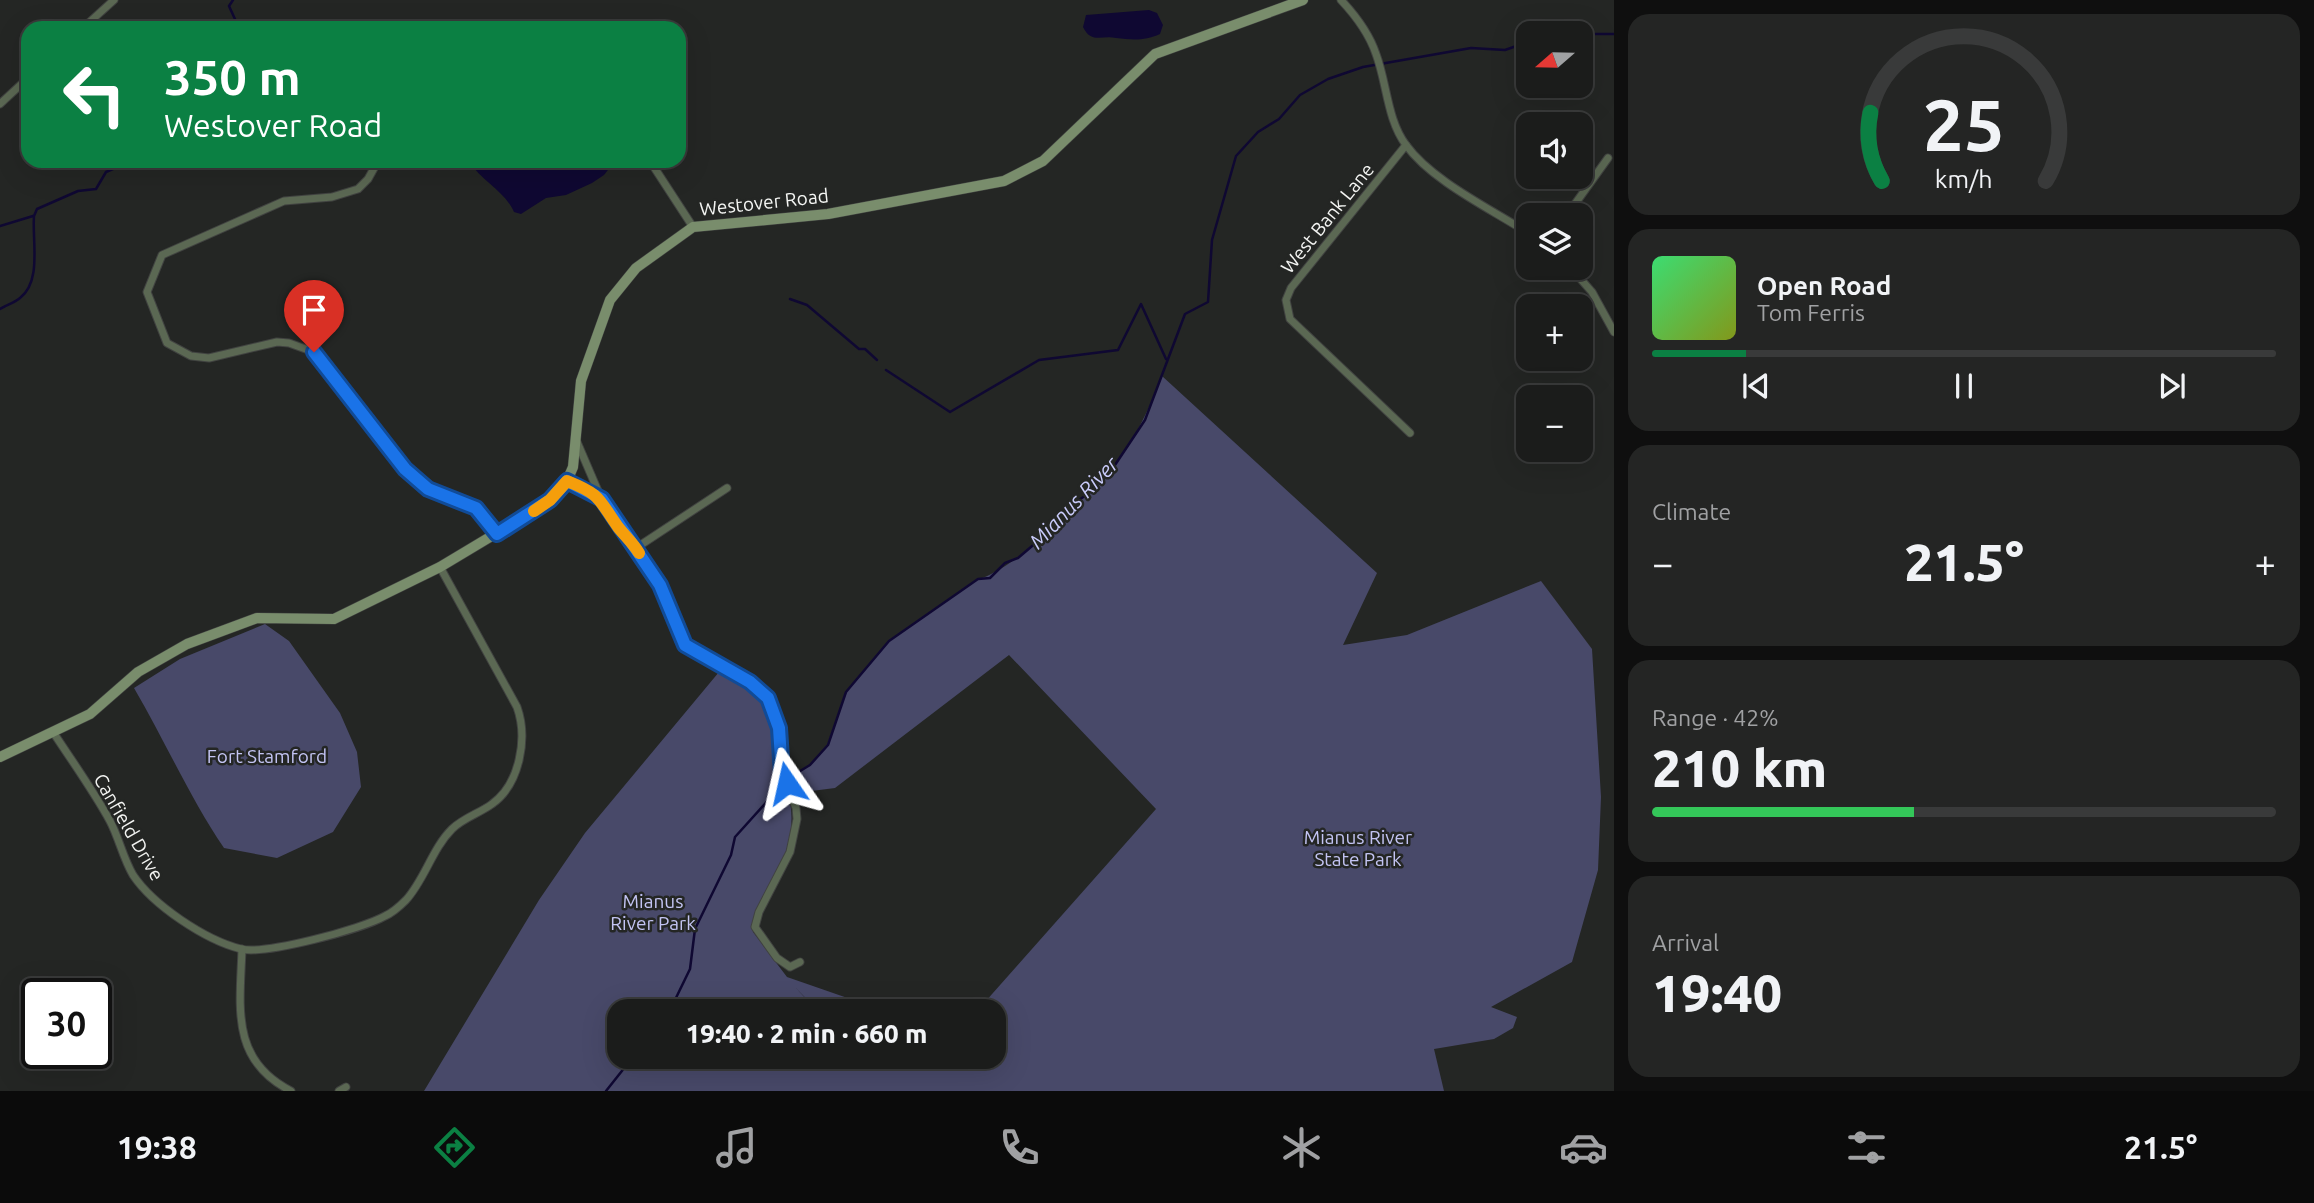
<!DOCTYPE html>
<html lang="en">
<head>
<meta charset="utf-8">
<style>
  body { margin:0; font-family:Ubuntu,sans-serif; background:#242524; color:#f1f3f6; height:100vh; display:flex; flex-direction:column; font-size:26px; white-space:nowrap }
  * { box-sizing:border-box; margin:0 }
  p { font-size:23px; color:#a0a1a3 }
  .icon { flex:none; width:38px; height:38px; fill:none; stroke:currentColor; stroke-width:2; stroke-linecap:round; stroke-linejoin:round }
  .map { position:relative; flex:1; overflow:hidden }
  .details { display:flex; flex-direction:column; gap:14px; padding:14px; background:#0f0f0f; width:700px }
  .details>* { flex:none }
  .top-card { position:absolute; left:21px; top:21px; width:665px; height:147px; border-radius:21px; box-shadow:0 7px 28px #0002,0 0 0 2px #393a3a; background:#0b8043; color:#fff; overflow:hidden }
  .needle { width:46px; rotate:250deg }
  .fabs { position:absolute; left:1516px; top:21px; display:grid; gap:14px }
  .fabs a { display:grid; place-items:center; width:77px; height:77px; border-radius:14px; background:#1b1c1b; box-shadow:0 7px 28px #0002,0 0 0 2px #393a3a; font-size:35px }
  .speed { position:absolute; left:21px; top:978px; display:flex; gap:14px; font-size:35px; font-weight:700; text-align:center }
  .speed>* { display:grid; place-content:center; width:91px; height:91px; border-radius:50%; background:#1b1c1b; box-shadow:0 7px 28px #0002,0 0 0 2px #393a3a; line-height:1 }
  .speed .limit { border:4px solid #111; border-radius:10px; background:#fff; color:#111 }
  .pin { position:absolute; display:grid; place-items:center; width:60px; height:60px; color:#fff; margin:-72px -30px; border-radius:50% 50% 50% 0; rotate:-45deg; box-shadow:0 0 7px #0007 }
  .pin .icon { rotate:45deg }
  .me { position:absolute; width:77px; margin:-38px; rotate:349deg; stroke-linejoin:round; filter:drop-shadow(0 0 5px #0008) }
  .turn { display:flex; align-items:center; gap:24px; height:147px; padding:0 28px; font-size:32px }
  .turn .icon { width:91px; height:91px; stroke-width:2.5 }
  .turn b { display:block; font-size:49px; line-height:60px }
  .big { font-size:52px; font-weight:800; line-height:1.1 }
  .details .tile { flex:1; display:flex; flex-direction:column; justify-content:center; gap:10px; min-width:0; padding:0 24px; border-radius:21px; background:#242524 }
  .details .dial { align-items:center; gap:0 }
  .dial svg { height:182px; overflow:visible; fill:none; stroke:#393a3a; stroke-width:7; stroke-linecap:round; text-anchor:middle }
  .dial text { fill:#f1f3f6; stroke:none }
  .song { display:flex; align-items:center; gap:21px }
  .cover { width:84px; height:84px; border-radius:10px; background:linear-gradient(135deg,hsl(140 70% 55%),hsl(70 70% 35%)) }
  .played { height:7px; border-radius:4px; background:linear-gradient(90deg,#0b8043 15%,#393a3a 15%) }
  .keys { display:flex; justify-content:space-around; direction:ltr }
  .heat { display:flex; justify-content:space-between; align-items:center; font-size:38px; direction:ltr }
  .charge { height:10px; border-radius:5px; background:linear-gradient(90deg,#34c759 42%,#393a3a 0) }
  .trip { position:absolute; left:607px; top:999px; width:399px; height:70px; border-radius:21px; background:#1b1c1b; box-shadow:0 7px 28px #0002,0 0 0 2px #393a3a; font-weight:800; line-height:70px; text-align:center }
  .dock { display:flex; height:112px; justify-content:space-around; align-items:center; background:#0b0b0b; color:#a0a1a3 }
  .dock .icon { width:49px; height:49px }
  .dock .selected { color:#0b8043 }
  .dock b { font-size:32px; color:#f1f3f6 }
  main { display:flex; flex:1; min-height:0 }
  .map>svg:first-child { display:block }
</style>
</head>
<body>
<main>
<div class="map">
<svg width="1614" height="1091" viewBox="0 0 1614 1091">
  <rect width="100%" height="100%" fill="#242624"/>
  <g fill="#484969" fill-rule="evenodd">
    <path d="M1162,376L1377,573L1343,645L1407,635L1541,581L1592,649L1601,797L1598,870L1572,962L1491,1007L1517,1017L1513,1028L1494,1039L1434,1049L1444,1091H424L539,900L585,833L719,672C733,682 755,691 766,704C784,727 767,759 783,783L810,765L827,745L846,692L889,641L978,579C995,577 1043,540 1056,526C1061,521 1062,512 1066,507C1071,502 1079,500 1085,496C1123,465 1145,420 1162,376ZM1009,655L1156,809L977,1011L994,1012V1057H620V1012L817,1011L795,987L818,1011H885L787,977L753,932L752,927C771,884 802,841 788,794L835,788Z"/>
    <path d="M265,624L289,641L340,713L357,752L361,787L333,832L277,858L224,848C190,798 165,741 134,688L180,659Z"/>
  </g>
  <g fill="#0f0832">
    <path d="M1149,10L1157,13L1163,25L1160,34C1145,41 1132,40 1116,38C1102,35 1091,44 1083,27L1086,15Z"/>
    <path d="M469,161H615L604,175L592,183L566,195L546,198L521,214L514,212C505,191 481,181 469,161Z"/>
  </g>
  <g fill="none" stroke-linecap="round" stroke-linejoin="round">
    <g stroke="#0f0832" stroke-width="2.5">
      <polyline points="233,0 229,6 239,28"/>
      <polyline points="1580,34 1614,34"/>
      <polyline points="0,226 33,216"/>
      <polyline points="790,299 807,305 859,349 865,349 877,360"/>
      <path d="M0,309C6,305 14,303 20,298C42,281 32,241 34,216L37,209L78,191L96,189L106,172L131,161"/>
      <polyline points="886,370 950,412 1039,360 1118,350 1141,304 1166,359"/>
      <polyline points="787,779 810,765 828,745 846,692 889,641 978,579 990,578 1005,563 1018,558 1058,524 1066,508 1085,496 1113,468 1145,420 1185,314 1208,302 1212,240 1236,156 1258,132 1279,119 1300,95 1328,79 1363,67 1471,48 1505,50 1528,42"/>
      <polyline points="661,1012 673,1004 690,969 695,929 731,855 735,837 783,784"/>
      <polyline points="606,1091 633,1057"/>
    </g>
    <g stroke="#414341" stroke-width="9">
      <g id="street">
        <path d="M1341,0C1356,16 1369,33 1376,54C1387,83 1387,120 1406,145C1432,181 1491,209 1528,233"/>
        <polyline points="83,28 114,0"/>
        <polyline points="0,104 28,78"/>
        <polyline points="1406,145 1291,288 1286,300 1290,319 1410,433"/>
        <polyline points="378,161 368,179 358,189 332,197 284,201 162,255 147,292 167,343 191,356 209,358 277,342 289,343 314,352 406,469 428,489 476,508 497,534"/>
        <polyline points="650,161 693,227"/>
        <polyline points="1567,215 1608,158"/>
        <polyline points="1571,268 1592,292 1614,332"/>
        <polyline points="577,442 601,498"/>
        <polyline points="567,481 602,499 660,585 685,645 750,682 768,698 773,709 779,728 782,774 796,808 797,819 790,852 759,912 755,927 777,958 790,967 800,962"/>
        <polyline points="636,548 727,488"/>
        <path d="M53,732C72,761 93,790 110,821C119,838 123,858 133,875C153,905 205,940 241,949C265,955 362,929 385,916C392,913 400,906 406,900C425,879 432,849 452,829C463,818 480,813 492,804C520,784 528,738 517,707L440,567"/>
        <path d="M242,949C240,1007 230,1060 291,1091"/>
        <polyline points="339,1091 346,1087"/>
      </g>
    </g>
    <g stroke="#414341" stroke-width="11">
      <polyline id="secondary" points="0,757 90,714 138,672 187,644 257,618 334,619 440,567 550,501 567,481 573,467 581,381 610,300 636,268 693,227 828,214 1004,181 1043,161 1155,54 1303,0"/>
    </g>
    <use href="#street" stroke="#5b6853" stroke-width="7"/>
    <use href="#secondary" stroke="#798d6c" stroke-width="10"/>
  </g>
  <g fill="none" stroke-linecap="round" stroke-linejoin="round">
    <g stroke="#114b97" stroke-width="18">
      <polyline id="route" points="314,352 405,469 428,489 476,508 497,534 550,500 567,481 602,499 660,585 685,645 750,682 768,698 779,728 782,774 787,783"/>
    </g>
    <use href="#route" stroke="#1a73e8" stroke-width="12"/>
    <path stroke="#f59e0b" stroke-width="12" d="M534,511L550,500L567,481C602,495 598,499 618,527C625,536 633,543 639,553"/>
  </g>
  <g text-anchor="middle" stroke-width="5" stroke-linejoin="round" paint-order="stroke">
    <g font-size="19" fill="#f4f5f3" stroke="#242624">
      <text transform="translate(764 202) rotate(-6)" y="7">Westover Road</text>
      <text transform="translate(1327 218) rotate(-51)" y="7">West Bank Lane</text>
      <text transform="translate(129 827) rotate(60)" y="7">Canfield Drive</text>
    </g>
    <g font-size="19" fill="#c3c4f3" stroke="#242624">
      <text x="267" y="763">Fort Stamford</text>
      <text x="1358" y="844">Mianus River<tspan x="1358" dy="22">State Park</tspan></text>
      <text x="653" y="908">Mianus<tspan x="653" dy="22">River Park</tspan></text>
    </g>
    <g font-size="21" font-style="italic" fill="#c9cbfa" stroke="#242624">
      <text transform="translate(1074 503) rotate(-46)" y="7">Mianus River</text>
    </g>
  </g>
</svg>
<div class="fabs">
<a><svg class="needle" viewBox="-14 -14 28 28"><path d="M0-13l5 13h-10z" fill="#e53935"/><path d="M0 13l5-13h-10z" fill="#a0a1a3"/></svg></a>
<a><svg class="icon" aria-label="sound" viewBox="0 0 24 24"><path d="M4 9h4l5-4v14l-5-4H4zM17 9q2 3 0 6"/></svg></a>
<a><svg class="icon" aria-label="layers" viewBox="0 0 24 24"><path d="M12 4l9 5-9 5-9-5zM3 14l9 5 9-5"/></svg></a>
<a>+</a>
<a>−</a>
</div>
<div class="speed"><div class="limit">30</div></div>
<div class="pin" style="left:314px;top:352px;background:#d93025"><svg class="icon" aria-label="arrive" viewBox="0 0 24 24"><path d="M6 21V4h12l-3 4 3 4H6"/></svg></div>
<svg class="me" style="left:787px;top:783px" viewBox="-20 -20 40 40"><path d="M0-17L14 15 0 8-14 15z" fill="#1a73e8" stroke="#fff" stroke-width="4"/></svg>
<div class="trip">19:40 · 2 min · 660 m</div>
<div class="top-card">
<div class="turn"><svg class="icon" aria-label="left" viewBox="0 0 24 24"><path d="M17 20v-9H6M10 6l-5 5 5 5"/></svg><div><b>350 m</b>Westover Road</div></div>
</div>
</div>
<section class="details">
<div class="tile dial"><svg viewBox="0 0 100 80">
<path d="M14 69A42 42 0 1 1 86 69"/>
<path d="M14 69A42 42 0 0 1 9 39" stroke="#0b8043"/>
<text x="50" y="56" font-size="32" font-weight="700">25</text>
<text x="50" y="72" font-size="11">km/h</text>
</svg></div>
<div class="tile">
<div class="song"><i class="cover"></i><div><b>Open Road</b><p>Tom Ferris</p></div></div>
<div class="played"></div>
<div class="keys"><svg class="icon" aria-label="previous" viewBox="0 0 24 24"><path d="M18 5L8 12l10 7zM5 5v14"/></svg><svg class="icon" aria-label="pause" viewBox="0 0 24 24"><path d="M8 5v14M16 5v14"/></svg><svg class="icon" aria-label="next" viewBox="0 0 24 24"><path d="M6 5l10 7-10 7zM19 5v14"/></svg></div>
</div>
<div class="tile"><p>Climate</p>
<div class="heat"><a>−</a><b class="big">21.5°</b><a>+</a></div>
</div>
<div class="tile"><p>Range · 42%</p><b class="big">210 km</b><div class="charge"></div></div>
<div class="tile"><p>Arrival</p><b class="big">19:40</b></div>
</section>
</main>
<nav class="dock">
<b>19:38</b>
<svg class="icon selected" aria-label="directions" viewBox="0 0 24 24"><path d="M12 3l9 9-9 9-9-9zM9 14v-3h6M13 9l2 2-2 2"/></svg>
<svg class="icon" aria-label="music" viewBox="0 0 24 24"><path d="M9 18V5l10-2v13"/><circle cx="6" cy="18" r="3"/><circle cx="16" cy="16" r="3"/></svg>
<svg class="icon" aria-label="phone" viewBox="0 0 24 24"><path d="M5 4h4l2 5-3 2q2 4 5 5l2-3 5 2v4C11 20 4 13 5 4z"/></svg>
<svg class="icon" aria-label="climate" viewBox="0 0 24 24"><path d="M12 3v18M4 7l16 10M4 17L20 7"/></svg>
<svg class="icon" aria-label="car" viewBox="0 0 24 24"><path d="M5 17H2v-5l4-1 3-4h7l3 4 3 1v5h-3M9 17h6M6 11h13"/><circle cx="7" cy="17" r="2"/><circle cx="17" cy="17" r="2"/></svg>
<svg class="icon" aria-label="filters" viewBox="0 0 24 24"><path d="M4 7h16M4 17h16"/><circle cx="9" cy="7" r="2"/><circle cx="15" cy="17" r="2"/></svg>
<b>21.5°</b>
</nav>
</body>
</html>
